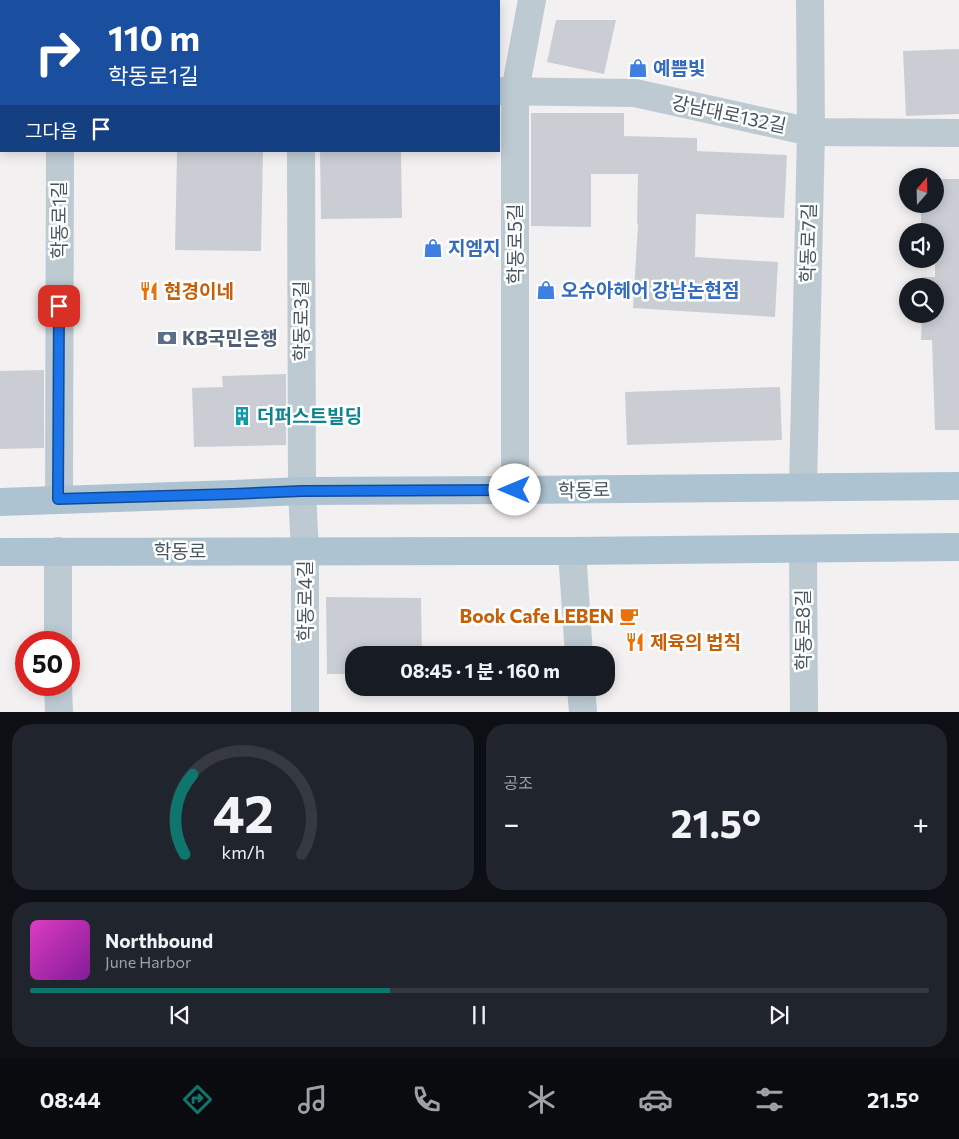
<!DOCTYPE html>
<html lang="ko">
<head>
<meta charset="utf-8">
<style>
  body { margin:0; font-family:Commissioner,"Noto Sans KR",sans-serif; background:#20242c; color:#f1f3f6; height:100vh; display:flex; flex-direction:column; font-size:19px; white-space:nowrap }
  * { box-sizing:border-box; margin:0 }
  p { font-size:16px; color:#9ea1a6 }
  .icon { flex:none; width:28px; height:28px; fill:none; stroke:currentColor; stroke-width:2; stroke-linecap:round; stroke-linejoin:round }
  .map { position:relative; height:712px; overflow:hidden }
  .drawer { display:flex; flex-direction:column; gap:12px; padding:12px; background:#0d0f14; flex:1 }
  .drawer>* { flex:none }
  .top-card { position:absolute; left:0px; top:0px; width:500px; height:152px; box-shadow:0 2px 12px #0003; background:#1a4fa0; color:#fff; overflow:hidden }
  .needle { width:32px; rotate:20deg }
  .controls { position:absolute; left:899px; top:168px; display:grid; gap:10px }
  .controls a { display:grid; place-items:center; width:45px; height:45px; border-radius:50%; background:#171b24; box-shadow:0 2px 12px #0003; font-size:25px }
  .speed { position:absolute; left:15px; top:631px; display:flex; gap:10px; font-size:25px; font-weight:700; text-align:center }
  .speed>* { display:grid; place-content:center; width:65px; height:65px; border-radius:50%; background:#171b24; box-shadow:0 2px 12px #0003; line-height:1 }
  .speed .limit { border:8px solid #d22; background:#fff; color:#111 }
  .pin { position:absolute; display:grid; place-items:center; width:42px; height:42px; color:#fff; margin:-21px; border-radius:10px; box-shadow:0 2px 8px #0006 }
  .me { position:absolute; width:55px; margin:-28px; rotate:270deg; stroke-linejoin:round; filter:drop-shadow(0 0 4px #0008) }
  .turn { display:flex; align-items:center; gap:18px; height:105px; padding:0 25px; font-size:22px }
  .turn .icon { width:65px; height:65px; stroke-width:2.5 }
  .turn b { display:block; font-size:35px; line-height:42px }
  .then { display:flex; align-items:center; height:48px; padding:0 25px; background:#0003; gap:10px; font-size:19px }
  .big { font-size:38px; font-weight:700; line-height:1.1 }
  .drawer .widget { flex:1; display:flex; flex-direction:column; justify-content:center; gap:8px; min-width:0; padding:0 18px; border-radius:20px; background:#20242c }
  .drawer .dial { align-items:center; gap:0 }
  .dial svg { height:130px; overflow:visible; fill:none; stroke:#363941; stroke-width:7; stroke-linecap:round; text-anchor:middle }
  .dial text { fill:#f1f3f6; stroke:none }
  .song { display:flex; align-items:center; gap:15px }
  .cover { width:60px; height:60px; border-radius:8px; background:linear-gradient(135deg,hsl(310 70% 55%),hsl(290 70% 35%)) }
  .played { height:5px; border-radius:2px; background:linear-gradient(90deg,#0f766e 40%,#363941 40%) }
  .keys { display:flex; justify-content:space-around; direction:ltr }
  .heat { display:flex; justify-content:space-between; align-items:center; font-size:28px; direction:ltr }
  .drawer .tiles { flex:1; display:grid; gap:12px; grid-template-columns:1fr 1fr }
  .widget:last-child { grid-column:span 2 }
  .trip { position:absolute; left:345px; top:646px; width:270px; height:50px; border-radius:20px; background:#171b24; box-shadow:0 2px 12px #0003; font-weight:700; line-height:50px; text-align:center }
  .menu { display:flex; height:80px; justify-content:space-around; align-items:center; background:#090b0e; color:#9ea1a6 }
  .menu .icon { width:35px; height:35px }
  .menu .selected { color:#0f766e }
  .menu b { font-size:22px; color:#f1f3f6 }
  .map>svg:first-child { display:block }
</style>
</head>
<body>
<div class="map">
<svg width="959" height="712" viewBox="0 0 959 712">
  <rect width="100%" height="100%" fill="#f3f0f1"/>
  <g fill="#caced4">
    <polygon points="556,20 616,20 604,74 547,62"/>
    <polygon points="959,49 959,114 906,116 903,51"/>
    <polygon points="531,113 624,113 624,136 697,138 697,151 787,155 784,218 696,214 695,257 778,262 775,317 633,308 638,224 637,224 638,174 591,174 591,227 531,226"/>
    <polygon points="177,151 263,151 261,251 175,250"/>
    <polygon points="320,151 401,151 402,218 321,219"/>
    <polygon points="935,179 959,179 959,430 935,430 932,340 921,340 922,314 935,314 935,286 922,286 922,277 935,277 935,231 921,231 921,204 935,204"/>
    <polygon points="44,370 44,448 0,449 0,371"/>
    <polygon points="286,374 286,445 194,447 192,388 223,387 222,376"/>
    <polygon points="780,387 782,440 627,445 625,392"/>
    <polygon points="326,597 421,598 422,655 354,655 354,674 327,674"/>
  </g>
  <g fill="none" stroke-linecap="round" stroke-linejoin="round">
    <g stroke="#bdcad2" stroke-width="28">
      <polyline points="54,0 54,1"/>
      <polyline points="298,0 298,1"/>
      <polyline points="499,91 635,93 811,132 959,133"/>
      <polyline points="0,101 1,101"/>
      <polyline points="301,151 302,491 305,552 305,712"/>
      <polyline points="803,487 811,132 810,0"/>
      <polyline points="515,490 515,91 532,0"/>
      <polyline points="59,499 60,151"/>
      <polyline points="803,549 804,712"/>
      <polyline points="58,551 58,642"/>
      <polyline points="572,551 579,655"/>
      <polyline points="58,685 59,712"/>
      <polyline points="581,688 583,712"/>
    </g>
    <g stroke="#adc3d2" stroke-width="28">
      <polyline points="0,502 233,494 302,491 515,490 959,486"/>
      <polyline points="0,552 572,551 959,547"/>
    </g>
  </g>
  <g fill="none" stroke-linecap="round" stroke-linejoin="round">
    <g stroke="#114b97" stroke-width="12">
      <polyline id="route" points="59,306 58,499 233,494 302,491 515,490"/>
    </g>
    <use href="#route" stroke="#1a73e8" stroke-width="9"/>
  </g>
  <defs>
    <g id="shop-bare" transform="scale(1.5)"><path d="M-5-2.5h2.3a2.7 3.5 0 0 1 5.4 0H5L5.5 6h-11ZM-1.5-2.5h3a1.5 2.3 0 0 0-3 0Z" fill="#3f7fe0" stroke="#fff" stroke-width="2.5" paint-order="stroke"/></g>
    <g id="restaurant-bare" transform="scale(1.5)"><path d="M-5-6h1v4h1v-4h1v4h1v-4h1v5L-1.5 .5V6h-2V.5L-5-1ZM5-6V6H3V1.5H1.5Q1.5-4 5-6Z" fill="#e8710a" stroke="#fff" stroke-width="2.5" paint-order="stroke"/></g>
    <g id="bank-bare" transform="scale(1.5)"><path d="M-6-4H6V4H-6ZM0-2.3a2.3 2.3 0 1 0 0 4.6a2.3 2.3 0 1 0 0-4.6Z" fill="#5c6f8a" stroke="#fff" stroke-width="2.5" paint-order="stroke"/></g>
    <g id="building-bare" transform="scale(1.5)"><path d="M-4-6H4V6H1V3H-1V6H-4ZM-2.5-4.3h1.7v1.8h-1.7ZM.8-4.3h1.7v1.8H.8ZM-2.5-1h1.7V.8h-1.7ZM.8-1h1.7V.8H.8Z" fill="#0f9aa8" stroke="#fff" stroke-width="2.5" paint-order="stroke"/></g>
    <g id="cafe-bare" transform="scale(1.5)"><path d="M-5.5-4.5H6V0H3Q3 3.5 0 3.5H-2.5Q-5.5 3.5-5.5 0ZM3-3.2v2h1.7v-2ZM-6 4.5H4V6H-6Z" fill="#e8710a" stroke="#fff" stroke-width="2.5" paint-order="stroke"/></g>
  </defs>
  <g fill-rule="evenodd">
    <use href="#shop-bare" x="638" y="68"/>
    <use href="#shop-bare" x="433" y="248"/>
    <use href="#shop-bare" x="546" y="290"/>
    <use href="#restaurant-bare" x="149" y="291"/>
    <use href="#bank-bare" x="167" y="338"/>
    <use href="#building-bare" x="242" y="416"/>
    <use href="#cafe-bare" x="629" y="616"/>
    <use href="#restaurant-bare" x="635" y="642"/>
  </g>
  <g text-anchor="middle" stroke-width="5" stroke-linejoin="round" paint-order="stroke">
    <g font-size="19" font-weight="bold" fill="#366cbe" stroke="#fff" text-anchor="start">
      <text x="653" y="75">예쁨빛</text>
      <text x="448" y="255">지엠지</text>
      <text x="561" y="297">오슈아헤어 강남논현점</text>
    </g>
    <g font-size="19" fill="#465661" stroke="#fff">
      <text transform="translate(729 114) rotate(12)" y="7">강남대로132길</text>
      <text transform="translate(59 220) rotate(-90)" y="7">학동로1길</text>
      <text transform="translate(808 243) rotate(-89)" y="7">학동로7길</text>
      <text transform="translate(515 244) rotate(-90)" y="7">학동로5길</text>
      <text transform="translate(301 321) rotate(-90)" y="7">학동로3길</text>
      <text transform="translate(584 490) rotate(-1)" y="7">학동로</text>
      <text x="180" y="558">학동로</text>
      <text transform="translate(305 601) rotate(-90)" y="7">학동로4길</text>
      <text transform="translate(803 630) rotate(-90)" y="7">학동로8길</text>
    </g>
    <g font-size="19" font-weight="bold" fill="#c56008" stroke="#fff" text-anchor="start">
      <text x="164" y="298">현경이네</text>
      <text x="614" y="623" text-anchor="end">Book Cafe LEBEN</text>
      <text x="650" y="649">제육의 법칙</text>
    </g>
    <g font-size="19" font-weight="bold" fill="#4e5e75" stroke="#fff" text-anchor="start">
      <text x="182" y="345">KB국민은행</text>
    </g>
    <g font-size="19" font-weight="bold" fill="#0d838f" stroke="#fff" text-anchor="start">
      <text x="257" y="423">더퍼스트빌딩</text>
    </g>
  </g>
</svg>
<div class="controls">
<a><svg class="needle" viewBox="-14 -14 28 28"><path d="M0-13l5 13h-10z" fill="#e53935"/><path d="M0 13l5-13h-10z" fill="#9ea1a6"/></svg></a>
<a><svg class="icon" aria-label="sound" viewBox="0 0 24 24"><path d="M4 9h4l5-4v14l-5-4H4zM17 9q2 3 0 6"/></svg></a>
<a><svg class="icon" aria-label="search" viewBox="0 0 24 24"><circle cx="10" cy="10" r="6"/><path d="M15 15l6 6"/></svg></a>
</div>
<div class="speed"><div class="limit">50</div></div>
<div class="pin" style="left:59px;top:306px;background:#d93025"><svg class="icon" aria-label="arrive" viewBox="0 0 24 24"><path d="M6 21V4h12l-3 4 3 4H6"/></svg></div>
<svg class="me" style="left:515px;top:490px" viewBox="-20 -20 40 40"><circle r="19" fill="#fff"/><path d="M0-13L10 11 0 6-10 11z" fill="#1a73e8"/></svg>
<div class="trip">08:45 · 1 분 · 160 m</div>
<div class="top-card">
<div class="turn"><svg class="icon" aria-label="right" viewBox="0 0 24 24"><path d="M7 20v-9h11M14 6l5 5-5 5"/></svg><div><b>110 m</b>학동로1길</div></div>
<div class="then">그다음<svg class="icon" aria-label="arrive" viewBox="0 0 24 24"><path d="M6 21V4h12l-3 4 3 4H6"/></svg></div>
</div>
</div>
<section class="drawer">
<div class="tiles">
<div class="widget dial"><svg viewBox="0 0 100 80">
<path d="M14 69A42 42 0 1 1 86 69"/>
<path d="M14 69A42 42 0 0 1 19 20" stroke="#0f766e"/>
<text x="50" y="56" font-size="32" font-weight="700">42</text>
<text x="50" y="72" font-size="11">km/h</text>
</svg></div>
<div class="widget"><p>공조</p>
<div class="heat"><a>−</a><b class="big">21.5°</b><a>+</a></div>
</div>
<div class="widget">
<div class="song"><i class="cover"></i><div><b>Northbound</b><p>June Harbor</p></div></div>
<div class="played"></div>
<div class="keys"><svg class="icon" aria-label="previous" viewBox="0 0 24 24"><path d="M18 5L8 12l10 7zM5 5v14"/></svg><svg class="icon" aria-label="pause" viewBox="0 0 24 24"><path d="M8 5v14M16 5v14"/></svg><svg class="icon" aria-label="next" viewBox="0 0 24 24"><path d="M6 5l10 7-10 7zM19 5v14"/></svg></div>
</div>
</div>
</section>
<nav class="menu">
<b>08:44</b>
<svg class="icon selected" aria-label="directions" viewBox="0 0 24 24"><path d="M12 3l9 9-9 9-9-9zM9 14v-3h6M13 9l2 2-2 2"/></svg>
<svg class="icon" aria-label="music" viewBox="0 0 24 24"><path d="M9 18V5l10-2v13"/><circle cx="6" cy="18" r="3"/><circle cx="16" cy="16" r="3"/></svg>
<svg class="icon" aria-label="phone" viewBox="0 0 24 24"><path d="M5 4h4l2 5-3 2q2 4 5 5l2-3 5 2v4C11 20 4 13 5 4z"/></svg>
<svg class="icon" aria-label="climate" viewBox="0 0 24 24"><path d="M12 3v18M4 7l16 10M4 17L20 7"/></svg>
<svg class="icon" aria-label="car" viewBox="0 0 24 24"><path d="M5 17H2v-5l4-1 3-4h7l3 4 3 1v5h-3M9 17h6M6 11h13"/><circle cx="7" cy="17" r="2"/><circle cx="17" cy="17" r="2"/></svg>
<svg class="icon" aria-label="filters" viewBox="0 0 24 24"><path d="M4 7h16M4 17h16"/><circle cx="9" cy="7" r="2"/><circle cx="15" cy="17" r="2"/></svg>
<b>21.5°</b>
</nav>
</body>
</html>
